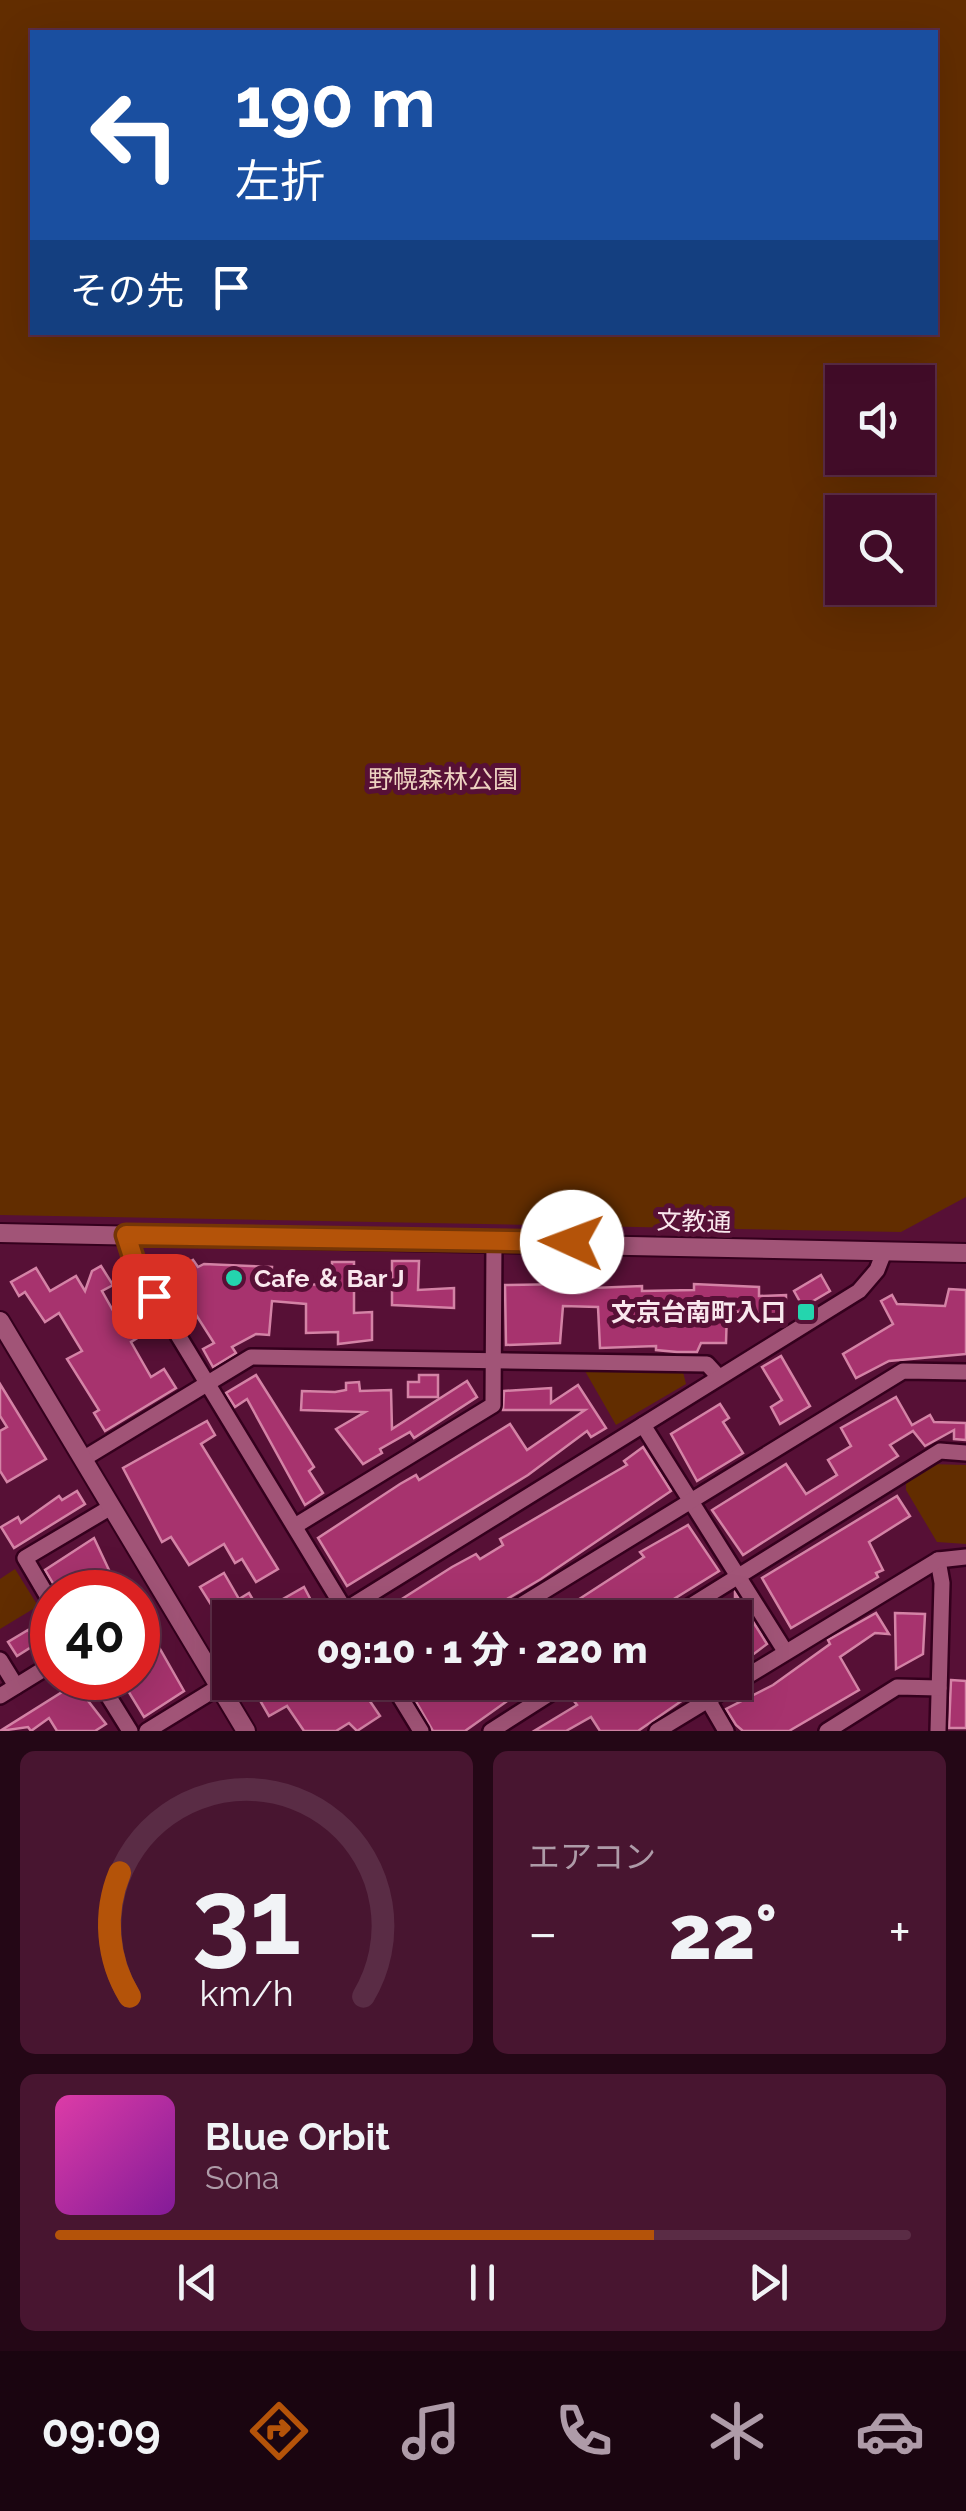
<!DOCTYPE html>
<html lang="ja">
<head>
<meta charset="utf-8">
<style>
  body { margin:0; font-family:Raleway,"Noto Sans JP",sans-serif; background:#481530; color:#f1f3f6; height:100vh; display:flex; flex-direction:column; font-size:38px; white-space:nowrap }
  * { box-sizing:border-box; margin:0 }
  p { font-size:32px; color:#ae9ba8 }
  .icon { flex:none; width:55px; height:55px; fill:none; stroke:currentColor; stroke-width:2; stroke-linecap:round; stroke-linejoin:round }
  .map { position:relative; height:1731px; overflow:hidden }
  .side { display:flex; flex-direction:column; gap:20px; padding:20px; background:#240716; flex:1 }
  .side>* { flex:none }
  .banner { position:absolute; left:30px; top:30px; width:908px; height:305px; border-radius:0px; box-shadow:0 10px 40px #0002,0 0 0 2px #5a2c45; background:#1a4fa0; color:#fff; overflow:hidden }
  .fabs { position:absolute; left:825px; top:365px; display:grid; gap:20px }
  .fabs a { display:grid; place-items:center; width:110px; height:110px; border-radius:0px; background:#410c28; box-shadow:0 10px 40px #0002,0 0 0 2px #5a2c45; font-size:50px }
  .speed { position:absolute; left:30px; top:1570px; display:flex; gap:20px; font-size:50px; font-weight:700; text-align:center }
  .speed>* { display:grid; place-content:center; width:130px; height:130px; border-radius:50%; background:#410c28; box-shadow:0 10px 40px #0002,0 0 0 2px #5a2c45; line-height:1 }
  .speed .limit { border:15px solid #d22; background:#fff; color:#111 }
  .pin { position:absolute; display:grid; place-items:center; width:85px; height:85px; color:#fff; margin:-42px; border-radius:20px; box-shadow:0 5px 15px #0006 }
  .me { position:absolute; width:110px; margin:-55px; rotate:272deg; stroke-linejoin:round; filter:drop-shadow(0 0 8px #0008) }
  .turn { display:flex; align-items:center; gap:35px; height:210px; padding:0 40px; font-size:45px }
  .turn .icon { width:130px; height:130px; stroke-width:2.5 }
  .turn b { display:block; font-size:70px; line-height:85px }
  .then { display:flex; align-items:center; height:95px; padding:0 40px; background:#0003; gap:20px; font-size:38px }
  .big { font-size:75px; font-weight:800; line-height:1.1 }
  .side .tile { flex:1; display:flex; flex-direction:column; justify-content:center; gap:15px; min-width:0; padding:0 35px; border-radius:15px; background:#481530 }
  .side .dial { align-items:center; gap:0 }
  .dial svg { height:260px; overflow:visible; fill:none; stroke:#5a2c45; stroke-width:7; stroke-linecap:round; text-anchor:middle }
  .dial text { fill:#f1f3f6; stroke:none }
  .song { display:flex; align-items:center; gap:30px }
  .cover { width:120px; height:120px; border-radius:15px; background:linear-gradient(135deg,hsl(320 70% 55%),hsl(290 70% 35%)) }
  .played { height:10px; border-radius:5px; background:linear-gradient(90deg,#b45309 70%,#5a2c45 70%) }
  .keys { display:flex; justify-content:space-around; direction:ltr }
  .heat { display:flex; justify-content:space-between; align-items:center; font-size:55px; direction:ltr }
  .side .tiles { flex:1; display:grid; gap:20px; grid-template-columns:1fr 1fr }
  .tile:last-child { grid-column:span 2 }
  .trip { position:absolute; left:212px; top:1600px; width:540px; height:100px; border-radius:0px; background:#410c28; box-shadow:0 10px 40px #0002,0 0 0 2px #5a2c45; font-weight:800; line-height:100px; text-align:center }
  .tabs { display:flex; height:160px; justify-content:space-around; align-items:center; background:#1a0510; color:#ae9ba8 }
  .tabs .icon { width:70px; height:70px }
  .tabs .active { color:#b45309 }
  .tabs b { font-size:45px; color:#f1f3f6 }
  .map>svg:first-child { display:block }
</style>
</head>
<body>
<div class="map">
<svg width="966" height="1731" viewBox="0 0 966 1731">
  <rect width="100%" height="100%" fill="#571036"/>
  <g fill="#622d00" fill-rule="evenodd">
    <path d="M0,0H966V1197L901,1232L0,1215ZM32,32H935V332H32ZM842,382H918V458H842ZM842,512H918V588H842Z"/>
    <polygon points="585,1371 683,1372 686,1384 616,1425"/>
    <polygon points="929,1464 966,1465 966,1544 937,1542 906,1490 906,1478"/>
    <polygon points="15,1569 38,1606 0,1629 0,1579"/>
  </g>
  <g fill="#a7336e" stroke="#d483a6" stroke-width="2.5">
    <polygon points="181,1259 184,1265 193,1260 198,1267 204,1264 272,1267 271,1280 298,1280 298,1285 332,1284 332,1262 354,1262 354,1313 372,1312 372,1340 338,1344 338,1332 306,1333 306,1304 272,1301 269,1335 256,1334 232,1347 236,1353 213,1367 203,1349 214,1343 193,1310 188,1313 162,1267"/>
    <polygon points="392,1261 419,1261 418,1290 454,1288 454,1308 392,1305"/>
    <polygon points="101,1266 113,1285 102,1291 120,1323 132,1324 139,1337 131,1342 151,1377 164,1369 176,1388 105,1431 94,1413 99,1410 67,1359 82,1351 59,1313 45,1322 25,1292 19,1296 11,1282 36,1268 50,1291 76,1276 85,1291 92,1271"/>
    <polygon points="821,1275 830,1291 803,1307 794,1291"/>
    <polygon points="567,1284 567,1289 642,1286 642,1291 694,1290 694,1284 759,1287 759,1296 786,1295 786,1315 727,1311 726,1343 701,1343 697,1352 677,1352 656,1350 656,1346 600,1348 598,1307 563,1306 560,1343 506,1345 505,1285"/>
    <polygon points="949,1289 966,1290 966,1354 889,1361 856,1378 843,1354 893,1324 881,1301 892,1295 897,1304 945,1306"/>
    <polygon points="781,1356 810,1406 780,1424 771,1407 782,1400 762,1367"/>
    <polygon points="256,1375 314,1467 309,1471 323,1493 305,1505 247,1399 235,1407 226,1393"/>
    <polygon points="419,1375 438,1375 438,1397 408,1397 408,1382 419,1382"/>
    <polygon points="467,1381 477,1397 414,1438 410,1432 380,1449 382,1453 363,1464 336,1429 365,1412 301,1410 302,1391 335,1392 346,1390 346,1383 359,1382 360,1391 391,1390 392,1429"/>
    <polygon points="0,1384 46,1459 7,1482 0,1471 0,1431 7,1427 0,1416"/>
    <polygon points="578,1385 606,1428 591,1437 587,1431 528,1475 347,1586 318,1538 400,1484 416,1475 419,1480 510,1424 527,1450 585,1410 503,1410 504,1391 551,1388 551,1403"/>
    <polygon points="896,1397 912,1425 930,1415 934,1422 966,1423 966,1440 954,1439 954,1430 925,1446 913,1431 890,1445 898,1456 743,1555 712,1510 786,1464 806,1494 837,1475 828,1460 851,1446 841,1428"/>
    <polygon points="720,1404 729,1418 723,1422 743,1453 697,1481 671,1434"/>
    <polygon points="207,1421 215,1435 201,1444 278,1569 256,1582 242,1559 235,1563 224,1544 189,1565 171,1537 162,1542 123,1468"/>
    <polygon points="643,1447 671,1491 541,1579 475,1618 372,1618 452,1567 476,1554 480,1559 503,1545 500,1539 627,1465 624,1461"/>
    <polygon points="77,1491 85,1504 14,1548 1,1527 18,1517 21,1523 59,1496 62,1500"/>
    <polygon points="897,1496 910,1516 869,1542 883,1570 876,1573 878,1577 791,1628 762,1578"/>
    <polygon points="688,1525 719,1571 643,1618 550,1618 644,1557 640,1552"/>
    <polygon points="94,1538 116,1585 104,1592 58,1592 45,1570"/>
    <polygon points="224,1573 239,1599 249,1593 260,1612 304,1587 314,1606 295,1618 230,1618 230,1635 200,1587"/>
    <polygon points="735,1593 767,1644 735,1668 735,1618 711,1618 735,1603"/>
    <polygon points="876,1613 889,1634 875,1633 840,1657 859,1690 789,1731 743,1731 736,1725 726,1709 773,1685 830,1644 828,1640"/>
    <polygon points="895,1613 925,1614 923,1654 896,1669"/>
    <polygon points="138,1623 154,1652 160,1649 184,1691 144,1717 127,1689 120,1694 110,1678 138,1678"/>
    <polygon points="28,1630 36,1644 17,1656 8,1642"/>
    <polygon points="951,1680 966,1681 966,1728 949,1728"/>
    <polygon points="285,1682 310,1682 317,1694 335,1682 357,1682 380,1716 357,1731 349,1723 336,1731 304,1731 287,1706 269,1716 258,1697"/>
    <polygon points="439,1682 534,1682 465,1731 433,1731 414,1698"/>
    <polygon points="613,1682 709,1682 638,1731 600,1731 591,1717 566,1731 534,1731 577,1705 574,1701 584,1694 587,1698"/>
    <polygon points="75,1684 106,1724 95,1731 57,1731 49,1718 31,1731 28,1727 0,1731"/>
  </g>
  <g fill="none" stroke-linecap="round" stroke-linejoin="round">
    <g stroke="#34001d" stroke-width="20">
      <g id="minor">
        <polyline points="126,1235 136,1266 348,1615"/>
        <polyline points="643,1425 785,1651"/>
        <polyline points="83,1459 251,1357 707,1364 719,1377"/>
        <polyline points="295,1526 493,1405 494,1240"/>
        <polyline points="938,1560 942,1583 938,1731"/>
        <polyline points="52,1604 25,1558 111,1507"/>
        <polyline points="332,1618 859,1291 877,1270 884,1252"/>
        <polyline points="500,1618 903,1371 966,1372"/>
        <polyline points="671,1618 940,1451 966,1453"/>
        <polyline points="0,1660 16,1686"/>
        <polyline points="97,1678 130,1731"/>
        <polyline points="391,1682 421,1731"/>
        <polyline points="0,1696 52,1664"/>
        <polyline points="708,1700 726,1731"/>
        <polyline points="147,1731 230,1680"/>
        <polyline points="491,1731 568,1682"/>
        <polyline points="657,1731 938,1560 966,1557"/>
        <polyline points="827,1731 897,1687 939,1688"/>
      </g>
    </g>
    <g stroke="#34001d" stroke-width="22">
      <g id="tertiary">
        <polyline points="0,1233 966,1253"/>
        <polyline points="0,1321 246,1731"/>
      </g>
    </g>
    <use href="#minor" stroke="#a15477" stroke-width="15"/>
    <use href="#tertiary" stroke="#a15477" stroke-width="18"/>
  </g>
  <g fill="none" stroke-linecap="round" stroke-linejoin="round">
    <g stroke="#753606" stroke-width="25">
      <polyline id="route" points="154,1296 136,1266 126,1235 572,1242"/>
    </g>
    <use href="#route" stroke="#b45309" stroke-width="18"/>
  </g>
  <g fill="#24d5ae" stroke="#571036" stroke-width="4">
    <circle cx="234" cy="1278" r="10"/>
    <rect x="796" y="1302" width="20" height="20" rx="5"/>
  </g>
  <g text-anchor="middle" stroke-width="10" stroke-linejoin="round" paint-order="stroke">
    <g font-size="25" fill="#edd2c1" stroke="#571036">
      <text x="443" y="788">野幌森林公園</text>
    </g>
    <g font-size="25" fill="#f9e7ed" stroke="#571036">
      <text transform="translate(694 1221) rotate(2)" y="9">文教通</text>
    </g>
    <g font-size="25" font-weight="bold" fill="#f9e7ed" stroke="#571036" text-anchor="start">
      <text x="254" y="1287">Cafe ＆ Bar J</text>
      <text x="786" y="1321" text-anchor="end">文京台南町入口</text>
    </g>
  </g>
</svg>
<div class="fabs">
<a><svg class="icon" aria-label="sound" viewBox="0 0 24 24"><path d="M4 9h4l5-4v14l-5-4H4zM17 9q2 3 0 6"/></svg></a>
<a><svg class="icon" aria-label="search" viewBox="0 0 24 24"><circle cx="10" cy="10" r="6"/><path d="M15 15l6 6"/></svg></a>
</div>
<div class="speed"><div class="limit">40</div></div>
<div class="pin" style="left:154px;top:1296px;background:#d93025"><svg class="icon" aria-label="arrive" viewBox="0 0 24 24"><path d="M6 21V4h12l-3 4 3 4H6"/></svg></div>
<svg class="me" style="left:572px;top:1242px" viewBox="-20 -20 40 40"><circle r="19" fill="#fff"/><path d="M0-13L10 11 0 6-10 11z" fill="#b45309"/></svg>
<div class="trip">09:10 · 1 分 · 220 m</div>
<div class="banner">
<div class="turn"><svg class="icon" aria-label="left" viewBox="0 0 24 24"><path d="M17 20v-9H6M10 6l-5 5 5 5"/></svg><div><b>190 m</b>左折</div></div>
<div class="then">その先<svg class="icon" aria-label="arrive" viewBox="0 0 24 24"><path d="M6 21V4h12l-3 4 3 4H6"/></svg></div>
</div>
</div>
<section class="side">
<div class="tiles">
<div class="tile dial"><svg viewBox="0 0 100 80">
<path d="M14 69A42 42 0 1 1 86 69"/>
<path d="M14 69A42 42 0 0 1 11 31" stroke="#b45309"/>
<text x="50" y="56" font-size="32" font-weight="700">31</text>
<text x="50" y="72" font-size="11">km/h</text>
</svg></div>
<div class="tile"><p>エアコン</p>
<div class="heat"><a>−</a><b class="big">22°</b><a>+</a></div>
</div>
<div class="tile">
<div class="song"><i class="cover"></i><div><b>Blue Orbit</b><p>Sona</p></div></div>
<div class="played"></div>
<div class="keys"><svg class="icon" aria-label="previous" viewBox="0 0 24 24"><path d="M18 5L8 12l10 7zM5 5v14"/></svg><svg class="icon" aria-label="pause" viewBox="0 0 24 24"><path d="M8 5v14M16 5v14"/></svg><svg class="icon" aria-label="next" viewBox="0 0 24 24"><path d="M6 5l10 7-10 7zM19 5v14"/></svg></div>
</div>
</div>
</section>
<nav class="tabs">
<b>09:09</b>
<svg class="icon active" aria-label="directions" viewBox="0 0 24 24"><path d="M12 3l9 9-9 9-9-9zM9 14v-3h6M13 9l2 2-2 2"/></svg>
<svg class="icon" aria-label="music" viewBox="0 0 24 24"><path d="M9 18V5l10-2v13"/><circle cx="6" cy="18" r="3"/><circle cx="16" cy="16" r="3"/></svg>
<svg class="icon" aria-label="phone" viewBox="0 0 24 24"><path d="M5 4h4l2 5-3 2q2 4 5 5l2-3 5 2v4C11 20 4 13 5 4z"/></svg>
<svg class="icon" aria-label="climate" viewBox="0 0 24 24"><path d="M12 3v18M4 7l16 10M4 17L20 7"/></svg>
<svg class="icon" aria-label="car" viewBox="0 0 24 24"><path d="M5 17H2v-5l4-1 3-4h7l3 4 3 1v5h-3M9 17h6M6 11h13"/><circle cx="7" cy="17" r="2"/><circle cx="17" cy="17" r="2"/></svg>
</nav>
</body>
</html>
